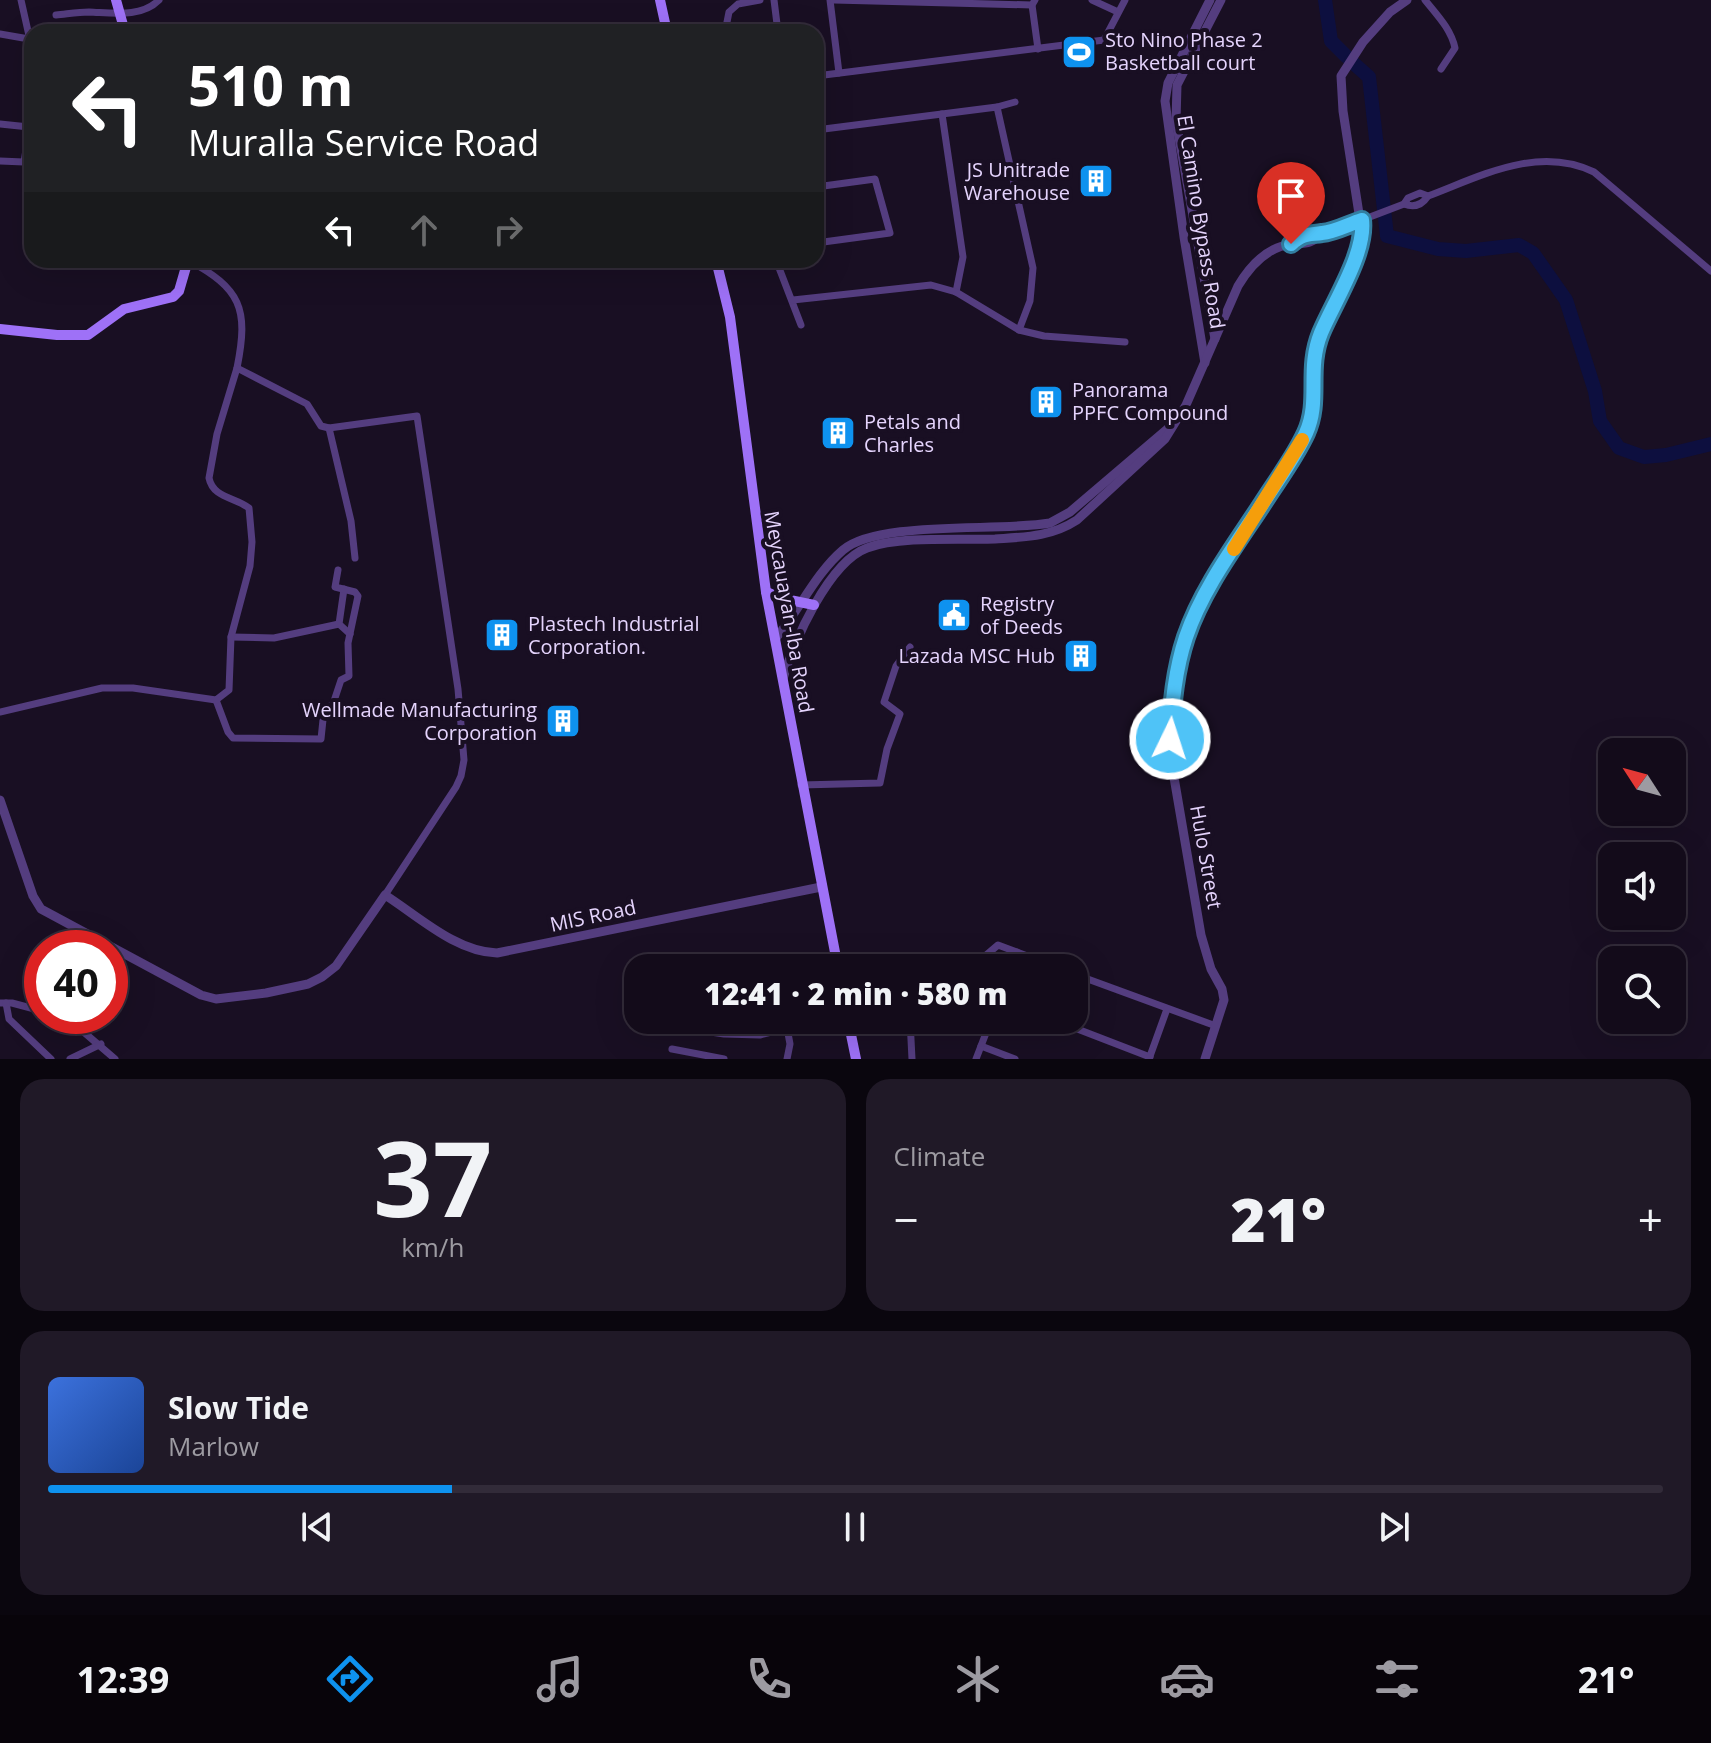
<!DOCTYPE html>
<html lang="en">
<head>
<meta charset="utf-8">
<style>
  body { margin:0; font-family:"Open Sans",sans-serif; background:#201927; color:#f1f3f6; height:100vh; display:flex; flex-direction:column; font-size:30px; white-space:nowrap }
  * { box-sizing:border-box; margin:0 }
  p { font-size:26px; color:#9d9ba2 }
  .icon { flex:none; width:44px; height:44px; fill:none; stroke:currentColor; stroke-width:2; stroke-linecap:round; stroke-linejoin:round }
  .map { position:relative; height:1059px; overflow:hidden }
  .sheet { display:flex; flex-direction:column; gap:20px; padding:20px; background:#0a060e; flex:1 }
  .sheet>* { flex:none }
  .banner { position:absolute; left:24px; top:24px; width:800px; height:244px; border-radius:24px; box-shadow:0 8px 32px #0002,0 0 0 2px #322b39; background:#202124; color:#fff; overflow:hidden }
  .needle { width:52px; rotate:306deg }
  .tools { position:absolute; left:1598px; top:738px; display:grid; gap:16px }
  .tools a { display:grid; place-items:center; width:88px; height:88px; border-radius:16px; background:#130b1a; box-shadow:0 8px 32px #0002,0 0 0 2px #322b39; font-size:40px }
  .speed { position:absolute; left:24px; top:930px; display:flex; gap:16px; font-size:40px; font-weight:700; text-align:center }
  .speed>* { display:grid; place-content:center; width:104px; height:104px; border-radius:50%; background:#130b1a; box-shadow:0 8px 32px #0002,0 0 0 2px #322b39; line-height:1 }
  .speed .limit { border:12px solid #d22; background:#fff; color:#111 }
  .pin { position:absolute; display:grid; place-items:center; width:68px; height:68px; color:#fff; margin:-82px -34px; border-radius:50% 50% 50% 0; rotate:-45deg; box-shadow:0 0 8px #0007 }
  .pin .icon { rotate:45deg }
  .me { position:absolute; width:88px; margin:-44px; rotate:4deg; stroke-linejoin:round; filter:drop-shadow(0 0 6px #0008) }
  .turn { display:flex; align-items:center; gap:28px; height:168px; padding:0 32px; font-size:36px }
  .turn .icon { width:104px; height:104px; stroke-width:2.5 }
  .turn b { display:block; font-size:56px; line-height:68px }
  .lanes { display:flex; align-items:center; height:76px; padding:0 32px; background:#0003; justify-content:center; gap:40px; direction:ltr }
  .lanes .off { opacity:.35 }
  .big { font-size:60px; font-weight:800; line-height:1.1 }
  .sheet .tile { flex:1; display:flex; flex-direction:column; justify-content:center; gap:12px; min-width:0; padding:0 28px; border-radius:24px; background:#201927 }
  .sheet .dial { align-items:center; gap:0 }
  .dial b { font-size:104px; line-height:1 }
  .song { display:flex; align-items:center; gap:24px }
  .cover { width:96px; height:96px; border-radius:12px; background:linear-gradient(135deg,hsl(220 70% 55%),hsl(220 70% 35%)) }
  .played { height:8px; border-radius:4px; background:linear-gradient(90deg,#0e92ef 25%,#322b39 25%) }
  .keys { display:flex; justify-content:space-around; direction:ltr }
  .heat { display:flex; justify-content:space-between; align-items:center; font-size:44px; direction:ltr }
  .sheet .tiles { flex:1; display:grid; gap:20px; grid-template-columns:1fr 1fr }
  .tile:last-child { grid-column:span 2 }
  .trip { position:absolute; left:624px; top:954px; width:464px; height:80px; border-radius:24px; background:#130b1a; box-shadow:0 8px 32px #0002,0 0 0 2px #322b39; font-weight:800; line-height:80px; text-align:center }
  .tab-bar { display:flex; height:128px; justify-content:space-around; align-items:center; background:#08040a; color:#9d9ba2 }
  .tab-bar .icon { width:56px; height:56px }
  .tab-bar .on { color:#0e92ef }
  .tab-bar b { font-size:36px; color:#f1f3f6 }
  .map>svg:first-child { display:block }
</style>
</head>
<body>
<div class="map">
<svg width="1711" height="1059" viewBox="0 0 1711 1059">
  <rect width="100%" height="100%" fill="#190f23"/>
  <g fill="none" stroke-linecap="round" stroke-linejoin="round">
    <g stroke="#0d0f3f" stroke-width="14">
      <polyline points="1325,0 1331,41 1347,57"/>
      <polyline points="1351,61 1369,77 1387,236 1438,249 1466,251 1519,245 1533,253 1566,300 1595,391 1600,421 1619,448 1644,457 1666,455 1711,444"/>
    </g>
    <g stroke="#543d7f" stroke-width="7">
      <polyline points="21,0 32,49"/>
      <polyline points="774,0 778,32"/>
      <polyline points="830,0 839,73"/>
      <polyline points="834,0 1032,5"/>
      <polyline points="1035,0 1032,5 1038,49"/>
      <polyline points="1092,0 1118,12"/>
      <path d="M1425,0C1437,15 1451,29 1455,48L1441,69"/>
      <path d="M56,15C67,14 78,12 89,12C113,13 141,18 159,0"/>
      <polyline points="725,32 729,12 738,4 760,0"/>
      <polyline points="0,34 29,39"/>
      <polyline points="816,76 1104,40 1125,0"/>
      <polyline points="997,107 1015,102"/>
      <polyline points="942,114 963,257 956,292"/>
      <polyline points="0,124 29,127"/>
      <polyline points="816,130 997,107 1033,268 1030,301 1019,330"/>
      <polyline points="0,161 24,162 32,112"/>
      <polyline points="816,187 875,179 890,233 816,243"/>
      <path d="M1404,204C1414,208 1422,205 1428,196C1481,176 1538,145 1594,172L1711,271"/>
      <polyline points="1362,220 1404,204 1408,198 1420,193 1428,196"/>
      <path d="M188,260C241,289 249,308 237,368L307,404L321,426L329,428L417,416L458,689L464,760L461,776L456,787L385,895"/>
      <polyline points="776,260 801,325"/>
      <polyline points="718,267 748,260"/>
      <polyline points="793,300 931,285 956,292 1019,330 1044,336 1125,342"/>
      <polyline points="329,428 351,521 355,558"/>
      <polyline points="344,589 339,624 350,634"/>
      <polyline points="231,637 274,638 339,624"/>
      <polyline points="216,700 228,732 233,738 321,739 324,710 333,704 341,680 349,676 348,643 358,596 355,592 335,587 338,570"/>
      <path d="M0,712L102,688H133L216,700L229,690L231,637L250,566L252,542L249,508C235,497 213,498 209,478L217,434L237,368"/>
      <polyline points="801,785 880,783 887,749 900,714 884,702 896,666 910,647"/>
      <polyline points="971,968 998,945 1059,968"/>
      <polyline points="1011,968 1017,952"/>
      <polyline points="1074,974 1216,1026"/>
      <polyline points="0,1003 12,1003 42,1011"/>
      <polyline points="6,1003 9,1019 51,1059"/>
      <polyline points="54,1016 79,1028 115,1059"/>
      <polyline points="910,1020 912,1059"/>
      <polyline points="1054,1020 1150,1057"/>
      <polyline points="671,1026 724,1034 760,1035 820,1020"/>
      <polyline points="981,1046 1015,1059"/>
      <polyline points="672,1049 724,1059"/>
      <polyline points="70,1059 101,1044"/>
      <polyline points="787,1059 790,1044 787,1028"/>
      <polyline points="976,1059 991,1020"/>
      <polyline points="1149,1059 1167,1009"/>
    </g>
    <g stroke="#543d7f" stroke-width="9">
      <path d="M1291,244C1303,233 1308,235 1322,233C1335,232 1349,224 1362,220"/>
      <polyline points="1215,339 1176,121 1177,85 1221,0"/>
      <polyline points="1205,363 1184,237 1165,101 1168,83 1210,0"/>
      <path d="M775,639C799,611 815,574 843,550C878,520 1000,532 1050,523L1070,512L1171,426"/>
      <path d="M783,679C793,642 829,562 867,548C899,536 959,540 995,539C1024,537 1051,537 1077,520L1165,439L1186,405L1238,286C1250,266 1268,246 1293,244C1306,243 1311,244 1322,234"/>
      <path d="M0,800L33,896L41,909L201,995L216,999L266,993L308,984L322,977L336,966L385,895C418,916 456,952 497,953L821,887"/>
      <polyline points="1205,1059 1224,1000 1222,989 1211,969 1201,935 1170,754 1171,716 1177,671 1186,635 1201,604 1292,458 1310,424 1313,411 1312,369 1316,347 1353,262 1362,233 1343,111 1341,76 1363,42 1390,12 1407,0"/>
    </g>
    <g stroke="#9e71f7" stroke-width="10">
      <polyline points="116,0 125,32"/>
      <polyline points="660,0 667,32"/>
      <polyline points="716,260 730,317 766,592 838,968"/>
      <polyline points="0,329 57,335 88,335 124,309 173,297 179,291 188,260"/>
      <polyline points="766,592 785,599 814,605"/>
      <polyline points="848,1020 856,1059"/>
    </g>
  </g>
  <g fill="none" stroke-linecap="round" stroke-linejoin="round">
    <g stroke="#337fa1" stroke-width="20">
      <path id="route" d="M1170,739C1172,704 1175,670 1186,637C1202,590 1234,547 1261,506C1276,482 1294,459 1306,433C1321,400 1306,370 1321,333C1334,302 1366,253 1362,220C1349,224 1335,232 1322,233C1308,235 1303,233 1291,244"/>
    </g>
    <use href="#route" stroke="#4fc3f7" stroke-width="14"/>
    <polyline stroke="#f59e0b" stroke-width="14" points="1234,549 1302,440"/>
  </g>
  <defs>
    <g id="stadium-square" transform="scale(1.8)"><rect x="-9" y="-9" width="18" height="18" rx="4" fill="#0e92ef" stroke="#190f23"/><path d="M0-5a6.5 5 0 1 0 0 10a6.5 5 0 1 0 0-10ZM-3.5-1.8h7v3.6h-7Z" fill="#fff"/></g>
    <g id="building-square" transform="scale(1.8)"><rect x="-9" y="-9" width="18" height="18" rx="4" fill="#0e92ef" stroke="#190f23"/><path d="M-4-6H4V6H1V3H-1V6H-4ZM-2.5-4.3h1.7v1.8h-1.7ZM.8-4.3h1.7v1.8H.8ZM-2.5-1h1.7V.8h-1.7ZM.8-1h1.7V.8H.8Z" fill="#fff"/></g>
    <g id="civic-square" transform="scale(1.8)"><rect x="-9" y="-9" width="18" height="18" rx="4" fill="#0e92ef" stroke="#190f23"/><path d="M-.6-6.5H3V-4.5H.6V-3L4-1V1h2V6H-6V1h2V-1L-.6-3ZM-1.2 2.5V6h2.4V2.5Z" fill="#fff"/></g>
  </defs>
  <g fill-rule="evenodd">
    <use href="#stadium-square" x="1079" y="52"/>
    <use href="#building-square" x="1096" y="181"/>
    <use href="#building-square" x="1046" y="402"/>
    <use href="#building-square" x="838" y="433"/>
    <use href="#civic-square" x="954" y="615"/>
    <use href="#building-square" x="502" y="635"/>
    <use href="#building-square" x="1081" y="656"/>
    <use href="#building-square" x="563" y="721"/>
  </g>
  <g text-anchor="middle" stroke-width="8" stroke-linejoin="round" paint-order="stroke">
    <g font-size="20" fill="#e5d4fd" stroke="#190f23" text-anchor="start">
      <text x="1105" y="47">Sto Nino Phase 2<tspan x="1105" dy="23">Basketball court</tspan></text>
      <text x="1070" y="177" text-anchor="end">JS Unitrade<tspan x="1070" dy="23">Warehouse</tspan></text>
      <text x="1072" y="397">Panorama<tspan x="1072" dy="23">PPFC Compound</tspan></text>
      <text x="864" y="429">Petals and<tspan x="864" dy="23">Charles</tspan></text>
      <text x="980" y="611">Registry<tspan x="980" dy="23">of Deeds</tspan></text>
      <text x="528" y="631">Plastech Industrial<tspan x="528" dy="23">Corporation.</tspan></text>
      <text x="1055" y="663" text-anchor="end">Lazada MSC Hub</text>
      <text x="537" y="717" text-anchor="end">Wellmade Manufacturing<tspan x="537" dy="23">Corporation</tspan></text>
    </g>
    <g font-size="20" fill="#e5d4fd" stroke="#190f23">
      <text transform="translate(1201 222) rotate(81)" y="7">El Camino Bypass Road</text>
      <text transform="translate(789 612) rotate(80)" y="7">Meycauayan-Iba Road</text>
      <text transform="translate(1206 857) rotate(80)" y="7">Hulo Street</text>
      <text transform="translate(593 916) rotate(-12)" y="7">MIS Road</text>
    </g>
  </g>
</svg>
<div class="tools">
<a><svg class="needle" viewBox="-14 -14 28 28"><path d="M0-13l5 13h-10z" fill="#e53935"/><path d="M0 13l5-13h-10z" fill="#9d9ba2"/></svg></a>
<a><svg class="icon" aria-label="sound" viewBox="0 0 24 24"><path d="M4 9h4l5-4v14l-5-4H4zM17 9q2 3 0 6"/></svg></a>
<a><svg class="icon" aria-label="search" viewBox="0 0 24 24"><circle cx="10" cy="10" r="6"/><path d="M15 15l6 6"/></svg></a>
</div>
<div class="speed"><div class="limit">40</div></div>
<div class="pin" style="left:1291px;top:244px;background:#d93025"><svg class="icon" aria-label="arrive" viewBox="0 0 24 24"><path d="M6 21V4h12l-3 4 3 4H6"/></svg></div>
<svg class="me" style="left:1170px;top:739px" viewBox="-20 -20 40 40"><circle r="17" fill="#4fc3f7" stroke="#fff" stroke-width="3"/><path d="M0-11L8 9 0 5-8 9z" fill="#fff"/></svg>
<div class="trip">12:41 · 2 min · 580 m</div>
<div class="banner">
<div class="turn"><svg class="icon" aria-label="left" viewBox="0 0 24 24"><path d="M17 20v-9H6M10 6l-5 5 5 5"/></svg><div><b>510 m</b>Muralla Service Road</div></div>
<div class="lanes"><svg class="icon" aria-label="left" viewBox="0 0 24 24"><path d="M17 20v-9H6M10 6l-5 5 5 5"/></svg><svg class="icon off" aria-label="ahead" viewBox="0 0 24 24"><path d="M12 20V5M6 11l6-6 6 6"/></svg><svg class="icon off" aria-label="right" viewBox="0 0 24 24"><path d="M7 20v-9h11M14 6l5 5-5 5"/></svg></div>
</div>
</div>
<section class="sheet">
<div class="tiles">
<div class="tile dial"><b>37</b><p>km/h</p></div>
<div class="tile"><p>Climate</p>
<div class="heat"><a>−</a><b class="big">21°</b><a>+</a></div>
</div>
<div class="tile">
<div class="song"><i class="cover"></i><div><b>Slow Tide</b><p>Marlow</p></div></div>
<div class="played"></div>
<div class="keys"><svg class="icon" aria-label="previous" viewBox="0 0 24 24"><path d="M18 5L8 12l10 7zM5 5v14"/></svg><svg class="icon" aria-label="pause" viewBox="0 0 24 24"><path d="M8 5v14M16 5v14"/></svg><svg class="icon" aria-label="next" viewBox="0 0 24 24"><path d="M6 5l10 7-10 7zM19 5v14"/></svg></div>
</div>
</div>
</section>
<nav class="tab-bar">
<b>12:39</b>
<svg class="icon on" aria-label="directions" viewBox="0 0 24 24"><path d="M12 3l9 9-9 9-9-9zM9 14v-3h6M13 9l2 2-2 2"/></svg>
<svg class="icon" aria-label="music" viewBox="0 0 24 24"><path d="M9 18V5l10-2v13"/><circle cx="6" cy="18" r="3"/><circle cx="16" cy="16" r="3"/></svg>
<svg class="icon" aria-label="phone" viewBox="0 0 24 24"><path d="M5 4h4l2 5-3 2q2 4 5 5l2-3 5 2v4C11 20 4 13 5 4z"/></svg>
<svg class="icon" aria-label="climate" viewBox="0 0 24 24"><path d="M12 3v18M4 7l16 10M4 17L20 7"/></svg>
<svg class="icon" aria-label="car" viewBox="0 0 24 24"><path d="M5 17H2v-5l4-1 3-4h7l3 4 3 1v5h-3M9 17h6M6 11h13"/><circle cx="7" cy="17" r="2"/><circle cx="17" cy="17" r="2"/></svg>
<svg class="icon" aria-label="filters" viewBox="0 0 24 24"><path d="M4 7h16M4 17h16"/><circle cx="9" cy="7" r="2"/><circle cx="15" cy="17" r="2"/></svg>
<b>21°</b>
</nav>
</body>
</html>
